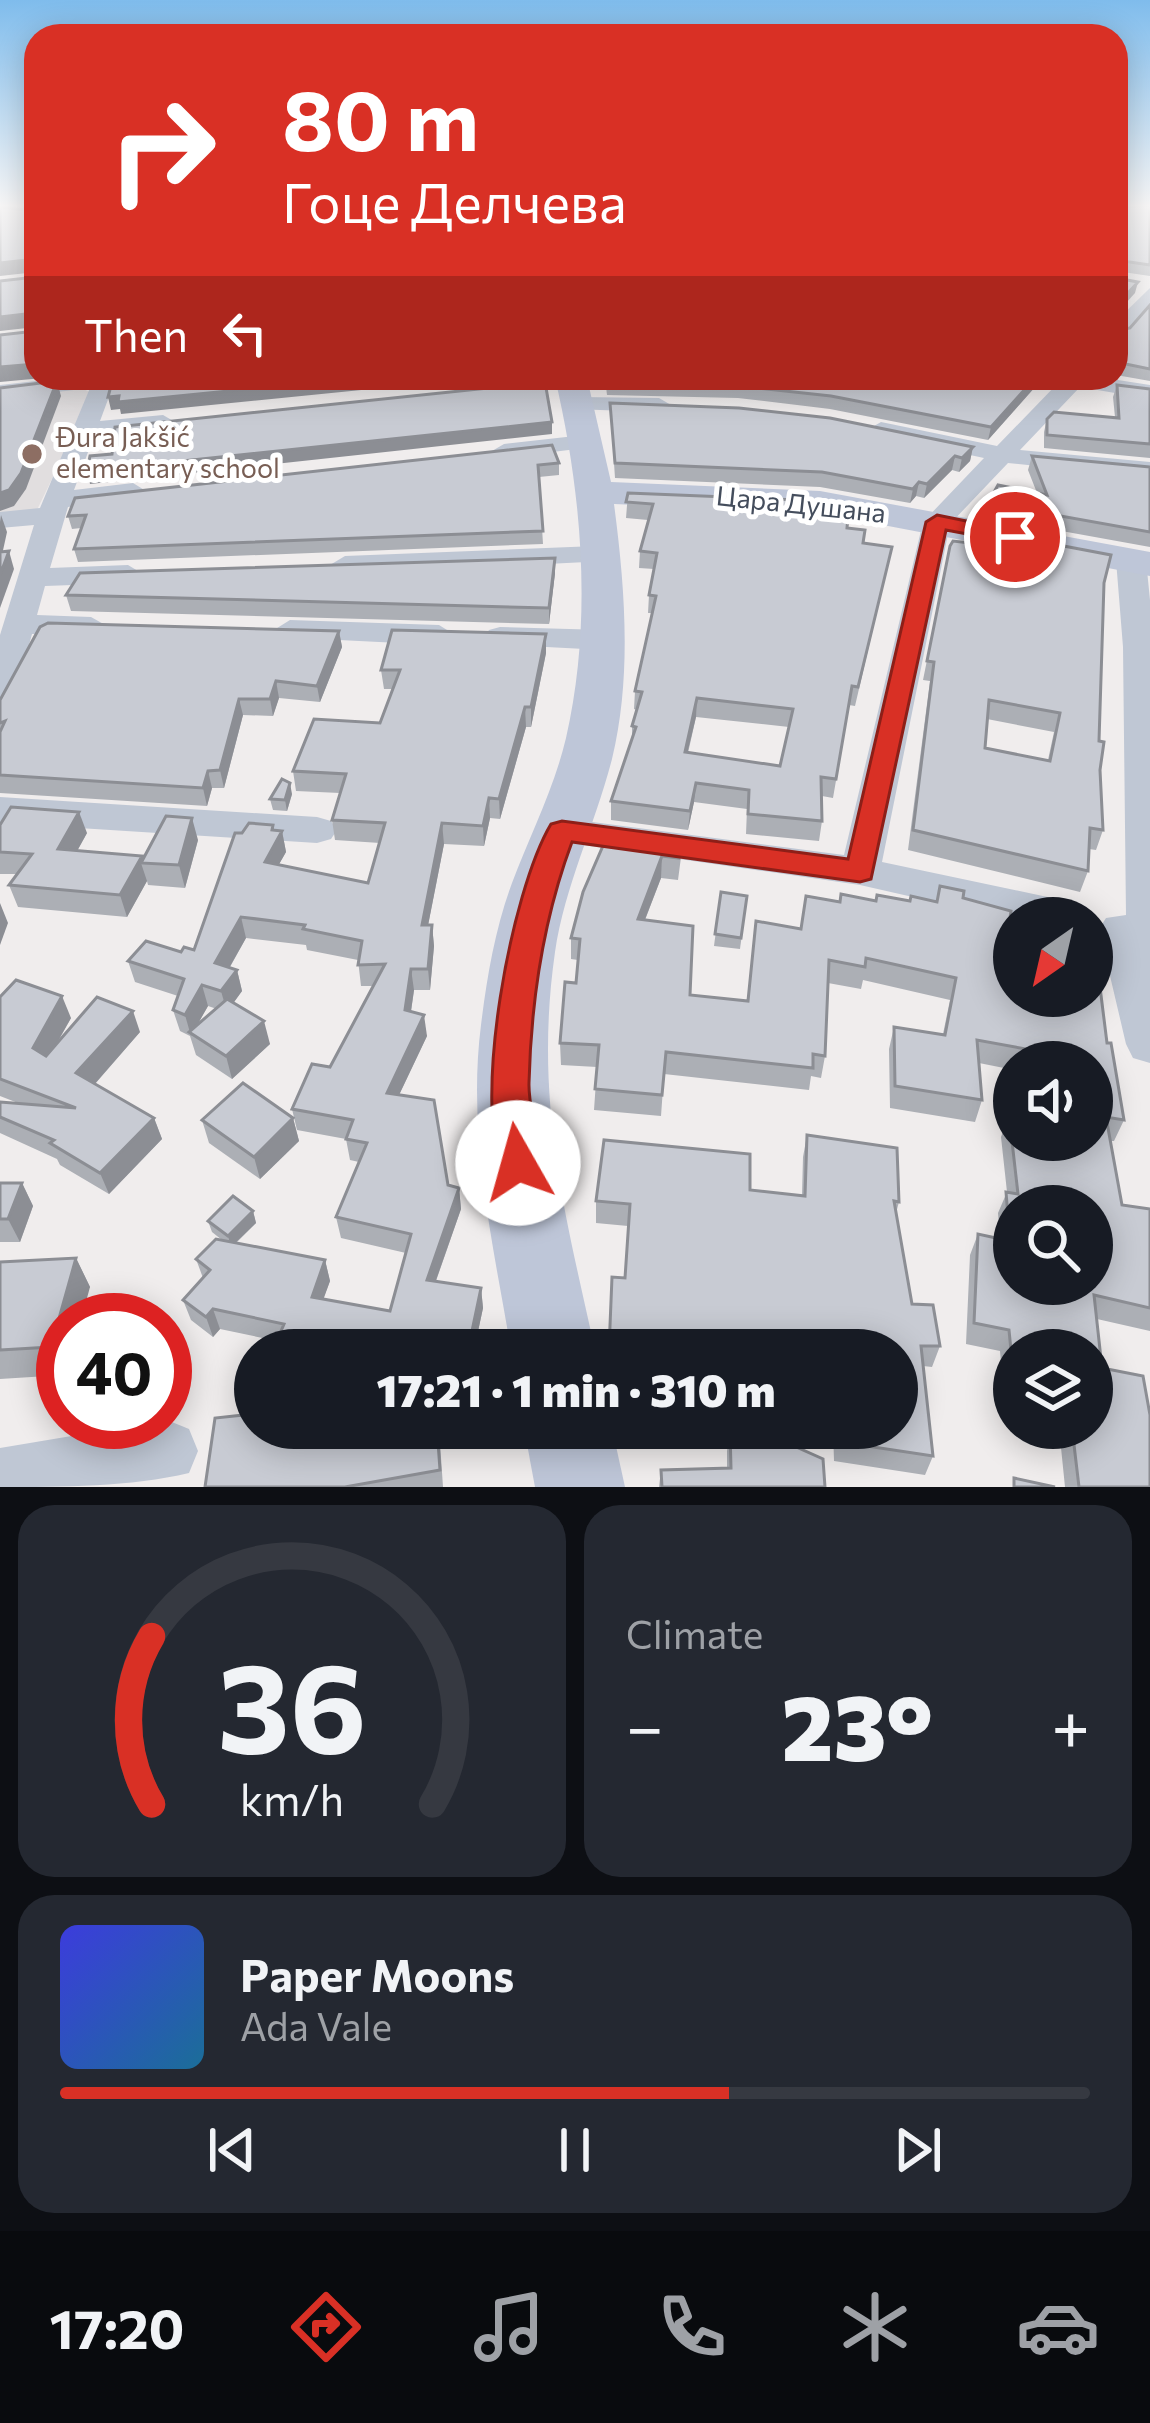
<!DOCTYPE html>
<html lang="en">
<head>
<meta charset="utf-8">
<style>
  body { margin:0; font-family:Commissioner,sans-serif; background:#242831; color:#f1f3f6; height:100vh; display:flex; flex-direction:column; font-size:45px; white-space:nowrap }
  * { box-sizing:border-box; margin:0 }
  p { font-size:39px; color:#9ea1a6 }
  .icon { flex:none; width:66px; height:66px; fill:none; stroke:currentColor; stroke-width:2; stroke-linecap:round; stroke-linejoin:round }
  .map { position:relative; height:1487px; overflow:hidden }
  .panel { display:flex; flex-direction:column; gap:18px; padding:18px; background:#0d0f14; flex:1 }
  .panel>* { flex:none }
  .banner { position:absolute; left:24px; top:24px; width:1104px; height:366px; border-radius:36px; box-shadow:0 6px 30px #0003; background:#d93025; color:#fff; overflow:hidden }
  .needle { width:78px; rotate:214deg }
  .controls { position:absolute; left:993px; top:897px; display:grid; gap:24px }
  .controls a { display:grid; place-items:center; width:120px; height:120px; border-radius:50%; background:#171b24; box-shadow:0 6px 30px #0003; font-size:60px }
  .speed { position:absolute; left:36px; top:1293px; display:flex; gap:24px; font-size:60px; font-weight:700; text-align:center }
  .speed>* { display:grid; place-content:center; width:156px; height:156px; border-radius:50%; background:#171b24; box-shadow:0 6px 30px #0003; line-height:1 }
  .speed .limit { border:18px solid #d22; background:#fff; color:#111 }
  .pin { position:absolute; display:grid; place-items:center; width:102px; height:102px; color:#fff; margin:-51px; border:6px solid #fff; border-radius:50%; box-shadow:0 3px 12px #0007 }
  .me { position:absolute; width:132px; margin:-66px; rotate:353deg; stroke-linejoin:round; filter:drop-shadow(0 0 9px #0008) }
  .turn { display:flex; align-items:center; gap:42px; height:252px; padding:0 60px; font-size:54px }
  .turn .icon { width:156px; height:156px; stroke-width:2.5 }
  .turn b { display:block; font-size:84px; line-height:102px }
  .then { display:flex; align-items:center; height:114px; padding:0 60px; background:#0003; gap:24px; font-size:45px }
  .big { font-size:90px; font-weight:800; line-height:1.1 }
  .panel .card { flex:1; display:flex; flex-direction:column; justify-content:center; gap:18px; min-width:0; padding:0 42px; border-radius:36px; background:#242831 }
  .panel .dial { align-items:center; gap:0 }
  .dial svg { height:312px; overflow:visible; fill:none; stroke:#363941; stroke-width:7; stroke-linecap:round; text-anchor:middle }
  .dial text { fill:#f1f3f6; stroke:none }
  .song { display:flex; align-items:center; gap:36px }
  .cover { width:144px; height:144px; border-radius:18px; background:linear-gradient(135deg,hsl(240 70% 55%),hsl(200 70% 35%)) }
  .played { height:12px; border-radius:6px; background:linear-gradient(90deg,#d93025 65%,#363941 65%) }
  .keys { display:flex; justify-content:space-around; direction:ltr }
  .heat { display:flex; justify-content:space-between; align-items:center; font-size:66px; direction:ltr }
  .panel .tiles { flex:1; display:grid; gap:18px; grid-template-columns:1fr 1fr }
  .card:last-child { grid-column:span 2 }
  .trip { position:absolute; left:234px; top:1329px; width:684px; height:120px; border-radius:60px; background:#171b24; box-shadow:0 6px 30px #0003; font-weight:800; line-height:120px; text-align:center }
  .menu { display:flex; height:192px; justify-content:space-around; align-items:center; background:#090b0e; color:#9ea1a6 }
  .menu .icon { width:84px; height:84px }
  .menu .on { color:#d93025 }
  .menu b { font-size:54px; color:#f1f3f6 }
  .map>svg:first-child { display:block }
</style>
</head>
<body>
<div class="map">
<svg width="1150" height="1487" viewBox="0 0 1150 1487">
  <rect width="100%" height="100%" fill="#f0eded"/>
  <polygon fill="#e1dedf" points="80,387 93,394 36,512 0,515 0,397"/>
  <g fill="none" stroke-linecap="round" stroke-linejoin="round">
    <g fill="#bfc7d4" fill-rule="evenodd">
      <polygon points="26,204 36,209 36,219 0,215 0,205"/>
      <polygon points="1116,204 1150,204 1150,210 1116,214"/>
      <polygon points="1150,288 1150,306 1123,337 1116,339 1116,321"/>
      <polygon points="63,378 133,378 113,386 100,421 163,415 175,422 163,429 94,436 74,490 133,483 146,491 133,499 68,507 50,568 128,565 143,574 128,583 45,586 37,615 91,617 107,626 91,635 32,634 17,689 12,696 0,699 0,635 34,525 0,528 0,512 40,508 90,388 0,399 0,385"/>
      <polygon points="1053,378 1105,378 1150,385 1150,399 1080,387 1020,450 1150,462 1150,478 1008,463 950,524 882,862 1071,902 1086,907 1092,918 1092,919 1014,920 860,885 548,840 542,831 548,822 562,818 844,855 923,522 984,458 872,434 869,429 881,422 997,446 1058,383"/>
      <polygon points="579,397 659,398 671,405 659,412 571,409 571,399"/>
      <polygon points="584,435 596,442 593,447 504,458 492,451 504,444"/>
      <polygon points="596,546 606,549 610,555 606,561 345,574 330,565 345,556"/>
      <polygon points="1131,551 1146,560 1150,600 1150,1063 1133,1058 1126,1044 1099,929 1106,918 1126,915 1123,647 1116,560"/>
      <polygon points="290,620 439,625 455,635 439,645 279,637 274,630"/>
      <polygon points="500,627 604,630 620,640 604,650 489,644 484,637 489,630"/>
      <polygon points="0,797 317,817 331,821 337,830 331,839 317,843 0,823"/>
      <path d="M167,1420L189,1429L198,1451L189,1473C131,1487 62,1487 0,1487V1448Z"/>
    </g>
    <g fill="#bec6d8" fill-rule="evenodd">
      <path d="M555,378H587L611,482L820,491L1150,552V576L820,513L614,504C625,587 632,677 612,759C595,825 565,885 555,952C534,1099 564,1209 595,1350H511C493,1243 467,1135 481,1025C487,977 495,929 512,883C530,835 554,789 566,738C593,621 582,493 555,378Z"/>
      <polygon points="524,1428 612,1428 625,1487 535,1487"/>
    </g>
  </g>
  <g fill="#acafb5" fill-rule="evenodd">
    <polygon points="1150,205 1150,276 1116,271 1116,208"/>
    <polygon points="1150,305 1150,381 1116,375 1116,316 1116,331 1130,328"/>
    <polygon points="605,378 1043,378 988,440 830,409 738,398 607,395"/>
    <polygon points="1117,385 1150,389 1150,458 1044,448 1044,432 1047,419 1115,417 1113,397"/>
    <polygon points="610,403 973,447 970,461 959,472 952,470 924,498 916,496 910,503 820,487 615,478"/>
    <polygon points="1032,456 1150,467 1150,547 985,517 988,503 1037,493 1028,470"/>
    <polygon points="559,463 559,475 539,477 543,544 78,562 74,549 81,528 72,529 68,516"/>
    <path d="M628,493L847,528L863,543L892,547L855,706L849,705L833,798L822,796V821L819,841L746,834L747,809L694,802L688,830L611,820V801L632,739V726L637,710L634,709L635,691L652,613H648L649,595L654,569L639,568L640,551L648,520L626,518ZM696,717L789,727L780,766L688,753Z"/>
    <path d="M950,546L1104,583L1099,741L1103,830L1096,850L1089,849L1088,871L1080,892L908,850L930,681L923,680ZM987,719L1054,732L1048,760L985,748Z"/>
    <polygon points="555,558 555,573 549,624 71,611 66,595"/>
    <polygon points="339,631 342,647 320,702 279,698 273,716 243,715 224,788 212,788 207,806 0,793 0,700"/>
    <path d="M546,653L531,727H526L500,819L490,818L484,846L444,844L428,925H432L434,946L430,990H414L411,1012L427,1036L399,1095L448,1185L459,1188L461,1209L436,1281L481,1288L483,1308L474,1350H273L277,1341L220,1329L213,1337L191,1320L183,1300L203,1278L196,1259L222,1240L212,1232L208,1221L253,1211L256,1223L236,1243L325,1260L330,1281L323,1299L390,1311L406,1253L341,1238L336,1217L359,1162L350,1160L346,1139L297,1130L292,1109L330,1067L374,986H361L358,960L307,950L306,945L246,938L230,967L237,970L242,991L233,1003L270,1044L232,1079L196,1055L190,1036L180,1031L173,1010L178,996L135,982L128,961L194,950L242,833L273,825L274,830L282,831L286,852L279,864L368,883L380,843L335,840L332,820L340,793L296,791L293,771L380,723L393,689H384L381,670ZM208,1006L217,1009L197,1025Z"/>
    <polygon points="292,794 287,811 273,810 270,799"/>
    <polygon points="0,825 87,833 77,851 143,859 198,840 185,888 148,885 147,881 127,917 18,907 9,885 17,874 0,874"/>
    <polygon points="683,842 678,880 661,878 645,920 690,995 748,1001 801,929 840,902 876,900 936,902 940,886 1009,925 1107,1043 1124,1120 1114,1141 1110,1141 1122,1205 1150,1209 1150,1331 1097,1319 1102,1368 1150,1487 1065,1487 1059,1428 1092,1428 1092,1350 1014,1350 1014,1409 1005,1407 1000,1351 966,1344 970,1255 978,1234 1000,1238 998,1213 1007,1192 1001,1137 1009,1115 1014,1140 1092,1062 1014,1062 1014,1070 979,1063 982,1100 975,1122 890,1108 889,1049 894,1027 943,1034 950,1000 863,980 861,989 828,983 825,1056 821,1078 811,1076 809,1090 664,1074 661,1116 594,1110 597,1067 561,1065 560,1043 576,983 578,960 571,959 571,938 583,892"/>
    <polygon points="721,892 747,896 740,949 714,946"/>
    <polygon points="0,997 71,1018 56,1045 140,1032 95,1084 154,1118 162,1139 109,1194 60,1165 57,1159 0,1133 0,1102 18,1103 0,1096"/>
    <polygon points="293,1118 299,1141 260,1179 209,1143 202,1120"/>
    <polygon points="807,1135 899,1202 896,1213 912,1304 940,1346 932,1367 923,1366 933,1456 925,1475 834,1461 833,1428 897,1428 897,1350 609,1350 625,1278 628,1226 596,1223 596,1201 750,1190 802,1195 803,1157"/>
    <polygon points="0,1183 22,1183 33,1206 20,1242 0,1242"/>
    <polygon points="76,1258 90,1287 63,1320 63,1375 0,1379 0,1262"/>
    <polygon points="243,1415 255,1428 439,1428 443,1487 205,1487"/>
    <polygon points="68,1422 109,1422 109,1425 73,1431"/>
    <polygon points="730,1431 825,1487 659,1487 661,1470 727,1468 727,1451"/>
  </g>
  <g fill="#8c8e94">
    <polygon points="36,259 36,272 0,276 0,263"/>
    <polygon points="1138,282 1135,293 1116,314 1116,306"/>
    <polygon points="35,313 36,327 0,331 0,317"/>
    <polygon points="36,364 36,378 43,378 0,382 0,367"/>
    <polygon points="359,378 481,378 121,414 120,409 111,410 108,397"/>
    <polygon points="1035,378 1043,378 988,440 991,427"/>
    <polygon points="57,381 61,396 26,489 14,506 0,511 0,493"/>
    <polygon points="552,422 552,434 90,484 87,471"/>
    <polygon points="973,447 970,461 959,472 962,458"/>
    <polygon points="955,456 952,470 924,498 927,484"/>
    <polygon points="919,482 916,496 910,503 913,489"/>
    <polygon points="1,515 7,532 0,564 0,522"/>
    <polygon points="9,551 14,569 0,608 0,575"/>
    <polygon points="555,558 555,573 549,624 549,608"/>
    <polygon points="339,631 342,647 320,702 317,686"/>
    <polygon points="546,634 546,653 531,727 531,707"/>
    <polygon points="276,681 279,698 273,716 270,699"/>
    <polygon points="697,698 696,717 683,771 685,752"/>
    <polygon points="239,699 243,715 224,788 220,770"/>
    <polygon points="525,707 526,727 500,819 499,799"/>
    <polygon points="208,771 212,788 207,806 203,788"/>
    <polygon points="290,783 292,794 287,811 285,800"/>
    <polygon points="696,783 694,802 688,830 690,811"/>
    <polygon points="489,798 490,818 484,846 483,826"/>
    <polygon points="79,812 87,833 66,871 58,849"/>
    <polygon points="192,818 198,840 185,888 179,865"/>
    <polygon points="442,823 444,844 424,946 422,925"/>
    <polygon points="273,825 276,840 282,831 286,852 269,882 265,862"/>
    <polygon points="142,856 144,863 141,863 147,881 127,917 120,895"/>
    <polygon points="662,856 661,878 637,940 638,919"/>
    <polygon points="0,903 8,923 0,945"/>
    <polygon points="241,917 246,938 220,984 215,963"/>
    <polygon points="432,925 434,946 430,990 428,969"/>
    <polygon points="411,969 414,990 408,1031 405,1010"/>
    <polygon points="237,970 242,991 227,1012 221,991"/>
    <polygon points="202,985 208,1006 191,1036 185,1015"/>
    <polygon points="62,996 71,1018 42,1069 33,1048"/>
    <polygon points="133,1011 140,1032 85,1095 76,1073"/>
    <polygon points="424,1015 427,1036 390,1114 387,1093"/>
    <polygon points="264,1021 270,1044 232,1079 226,1056"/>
    <polygon points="154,1118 162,1139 109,1194 100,1173"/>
    <polygon points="293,1118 299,1141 260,1179 254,1157"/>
    <polygon points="22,1183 33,1206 20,1242 8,1219"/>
    <polygon points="459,1188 461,1209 429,1300 427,1280"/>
    <polygon points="253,1211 256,1223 231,1247 228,1236"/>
    <polygon points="76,1258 90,1287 81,1320 63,1320 63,1370 51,1347"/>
    <polygon points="325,1260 330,1281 317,1317 312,1297"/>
    <polygon points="481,1288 483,1308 474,1350 468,1350"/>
    <polygon points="213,1309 220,1329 213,1337 206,1317"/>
  </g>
  <g fill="#c8cbd3" stroke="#8c8e94" stroke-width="3" fill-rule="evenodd">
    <polygon points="1150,205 1150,265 1116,260 1116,208"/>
    <polygon points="0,207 36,211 36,364 0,367 0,335 36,331 35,313 0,317 0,281 36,277 36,259 0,263"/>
    <polygon points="1116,278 1138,282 1116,306"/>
    <polygon points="1150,305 1150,369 1116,362 1116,317 1116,331 1130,328"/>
    <polygon points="113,378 359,378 118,402 119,396 108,397"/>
    <polygon points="607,378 1035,378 991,427 831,396 739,386 607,383"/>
    <polygon points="57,381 21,473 9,490 0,493 0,388"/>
    <polygon points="545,382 552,422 87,471 90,456 112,454 115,427"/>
    <polygon points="1117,385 1150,389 1150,444 1047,435 1047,419 1054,412 1119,418"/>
    <polygon points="610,403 739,408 830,418 973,447 962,458 955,456 927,484 919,482 913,489 822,472 615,463"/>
    <polygon points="552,445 559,463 538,465 543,531 74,549 86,515 68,516 75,498"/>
    <polygon points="1032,456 1150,467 1150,532 988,503 998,485 1047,495"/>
    <path d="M628,493L822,501L849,506L847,528L865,530L863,543L892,547L858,687L852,686L836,779L821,777L822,821L748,814L749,790L696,783L690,811L611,801L636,727L632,726L642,692L635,691L656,596L649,595L657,553L640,551L653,504L626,502ZM697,698L793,709L780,766L685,752Z"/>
    <path d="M1032,540L1111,555L1104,583L1099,741L1104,742L1100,770L1103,830L1090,828L1088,871L913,830L934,662L927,661L950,546L953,541L1030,550ZM989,700L1060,713L1050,761L985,748Z"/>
    <polygon points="9,551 0,575 0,552"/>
    <polygon points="555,558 549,608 66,595 80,573"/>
    <polygon points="48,623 339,631 317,686 276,681 270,699 239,699 220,770 208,771 203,788 0,775 0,732 5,721 0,723 0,700 40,627"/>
    <polygon points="392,630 546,634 531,707 525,707 499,799 489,798 483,826 442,823 422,925 432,925 428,969 411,969 405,1010 424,1015 387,1093 434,1100 448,1185 459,1188 427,1280 481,1288 468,1350 417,1350 341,1339 337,1350 273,1350 284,1324 213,1309 206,1317 183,1300 210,1270 196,1259 216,1239 325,1260 312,1297 390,1311 411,1234 336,1217 367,1143 346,1139 353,1120 292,1109 312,1064 330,1067 385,964 358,965 362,941 303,929 305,925 241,917 215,963 237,970 221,991 202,985 185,1015 173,1010 184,979 128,961 146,941 181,952 184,947 194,950 235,833 242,833 249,823 273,825 272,830 282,831 265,862 368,883 385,823 332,820 346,774 293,771 314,719 380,723 400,670 381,670"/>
    <polygon points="282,779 290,783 285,800 270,799"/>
    <polygon points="11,807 79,812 58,849 142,856 120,895 9,885 32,854 0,852 0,825"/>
    <polygon points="166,816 192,818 179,865 141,863"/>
    <path d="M609,832L683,842L679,858L662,856L638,919L693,926L690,995L748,1001L756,921L801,929L806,896L840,902L841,894L876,901L877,895L910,901L911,896L937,902L940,886L964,891L963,898L1011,911L1009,925L1014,926V996H1092V946L1095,947L1107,1043H1111L1124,1120L1106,1117L1122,1205L1150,1209V1308L1094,1295L1102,1368L1143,1376L1150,1415V1487H1079L1072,1428H1092V1350H1014V1381L1009,1330L974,1323L978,1234L1010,1241L1006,1192L1018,1194L1009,1115L1014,1116V1140H1092V1062H1028L1026,1049L977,1040L982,1100L895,1086L894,1027L945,1035L956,978L866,958L865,967L829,960L825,1056L813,1054V1068L666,1052L662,1095L595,1089L599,1045L560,1043L565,982L576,983L580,939L571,938L583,892ZM1014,1206H1092V1284H1014Z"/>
    <polygon points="721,892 747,896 741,938 715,934"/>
    <polygon points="16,980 62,996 33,1048 46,1056 97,997 133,1011 76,1073 154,1118 100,1173 50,1143 54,1140 0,1117 0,1102 76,1108 0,1079 0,997"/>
    <polygon points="227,999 264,1021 226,1056 189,1032"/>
    <polygon points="243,1083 293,1118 254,1157 202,1120"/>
    <polygon points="807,1135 897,1148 899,1202 894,1201 912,1304 933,1305 940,1346 921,1346 933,1456 840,1442 840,1428 897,1428 897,1350 827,1350 827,1342 710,1335 710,1350 609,1350 612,1277 625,1278 630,1204 596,1201 604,1140 750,1154 750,1190 805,1196"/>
    <polygon points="0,1183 22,1183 8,1219 0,1219"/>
    <polygon points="233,1196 253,1211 228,1236 208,1221"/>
    <polygon points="76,1258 51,1347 0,1350 0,1262"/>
    <polygon points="255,1389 255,1428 437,1428 440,1470 345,1487 205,1487 215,1418 243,1415"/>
    <polygon points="730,1431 767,1434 823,1459 825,1487 662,1487 661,1470 731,1468"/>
    <polygon points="1014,1478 1055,1487 1014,1487"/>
  </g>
  <linearGradient id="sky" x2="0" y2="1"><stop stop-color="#7fbcec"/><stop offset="0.5" stop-color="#f8f7f7"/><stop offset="1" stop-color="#f8f7f7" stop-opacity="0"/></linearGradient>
  <rect width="1150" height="412" fill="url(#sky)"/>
  <path fill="#d93025" stroke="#8d1f18" stroke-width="3" d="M937,515L1015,531L1026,537L1015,543L946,530L871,879L860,882L572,842C544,917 531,1003 529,1083C528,1113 545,1149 532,1176L518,1181L504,1176C471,1104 511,891 551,824L562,821L848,859L926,522Z"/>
  <circle fill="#8d6e63" stroke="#fff" stroke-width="4.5" cx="32" cy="454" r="12"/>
  <g text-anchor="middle" stroke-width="10" stroke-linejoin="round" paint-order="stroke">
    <g font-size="27" fill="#785e54" stroke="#fff" text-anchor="start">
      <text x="56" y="447">Đura Jakšić<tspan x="56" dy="31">elementary school</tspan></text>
    </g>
    <g font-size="27" fill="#444d5c" stroke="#fff">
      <text transform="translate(801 505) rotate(6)" y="9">Цара Душана</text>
    </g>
  </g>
</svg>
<div class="controls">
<a><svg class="needle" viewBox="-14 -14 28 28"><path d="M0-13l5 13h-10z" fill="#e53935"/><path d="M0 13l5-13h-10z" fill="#9ea1a6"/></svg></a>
<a><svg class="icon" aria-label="sound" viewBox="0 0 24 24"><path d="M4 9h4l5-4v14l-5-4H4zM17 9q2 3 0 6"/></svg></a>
<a><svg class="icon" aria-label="search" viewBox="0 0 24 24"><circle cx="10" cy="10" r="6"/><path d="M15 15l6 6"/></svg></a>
<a><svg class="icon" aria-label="layers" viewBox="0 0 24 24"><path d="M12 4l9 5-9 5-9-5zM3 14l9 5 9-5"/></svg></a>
</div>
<div class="speed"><div class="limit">40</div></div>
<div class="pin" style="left:1015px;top:537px;background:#d93025"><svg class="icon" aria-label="arrive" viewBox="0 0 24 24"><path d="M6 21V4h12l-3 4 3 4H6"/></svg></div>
<svg class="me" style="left:518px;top:1163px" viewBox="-20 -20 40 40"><circle r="19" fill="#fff"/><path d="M0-13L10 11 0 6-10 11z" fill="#d93025"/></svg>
<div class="trip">17:21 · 1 min · 310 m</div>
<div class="banner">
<div class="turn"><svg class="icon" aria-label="right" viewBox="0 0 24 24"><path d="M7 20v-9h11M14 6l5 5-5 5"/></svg><div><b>80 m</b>Гоце Делчева</div></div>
<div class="then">Then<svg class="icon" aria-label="left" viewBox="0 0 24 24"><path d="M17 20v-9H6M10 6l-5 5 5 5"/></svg></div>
</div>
</div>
<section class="panel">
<div class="tiles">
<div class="card dial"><svg viewBox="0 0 100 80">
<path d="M14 69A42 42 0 1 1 86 69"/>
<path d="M14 69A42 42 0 0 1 14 26" stroke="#d93025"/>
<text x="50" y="56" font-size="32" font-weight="700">36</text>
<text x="50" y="72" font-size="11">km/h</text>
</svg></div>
<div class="card"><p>Climate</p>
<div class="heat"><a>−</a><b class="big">23°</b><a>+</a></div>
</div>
<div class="card">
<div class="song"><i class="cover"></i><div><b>Paper Moons</b><p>Ada Vale</p></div></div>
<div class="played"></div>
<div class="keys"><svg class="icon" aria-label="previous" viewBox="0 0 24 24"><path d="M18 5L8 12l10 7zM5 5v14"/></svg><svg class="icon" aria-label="pause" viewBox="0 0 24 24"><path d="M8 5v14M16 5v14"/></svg><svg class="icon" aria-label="next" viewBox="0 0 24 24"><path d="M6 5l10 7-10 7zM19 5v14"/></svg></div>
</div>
</div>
</section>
<nav class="menu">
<b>17:20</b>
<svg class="icon on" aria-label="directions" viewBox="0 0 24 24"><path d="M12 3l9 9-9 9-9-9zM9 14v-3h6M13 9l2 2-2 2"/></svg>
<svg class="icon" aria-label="music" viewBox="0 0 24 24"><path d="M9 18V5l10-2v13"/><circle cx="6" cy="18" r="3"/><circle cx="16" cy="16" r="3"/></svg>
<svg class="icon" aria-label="phone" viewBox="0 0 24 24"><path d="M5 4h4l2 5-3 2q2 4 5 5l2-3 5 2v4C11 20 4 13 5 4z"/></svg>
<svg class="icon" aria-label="climate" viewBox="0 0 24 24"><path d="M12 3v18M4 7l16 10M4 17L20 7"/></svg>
<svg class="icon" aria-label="car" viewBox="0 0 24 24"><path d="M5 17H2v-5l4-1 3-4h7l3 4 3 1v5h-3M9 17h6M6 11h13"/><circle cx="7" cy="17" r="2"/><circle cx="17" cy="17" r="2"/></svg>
</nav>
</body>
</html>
